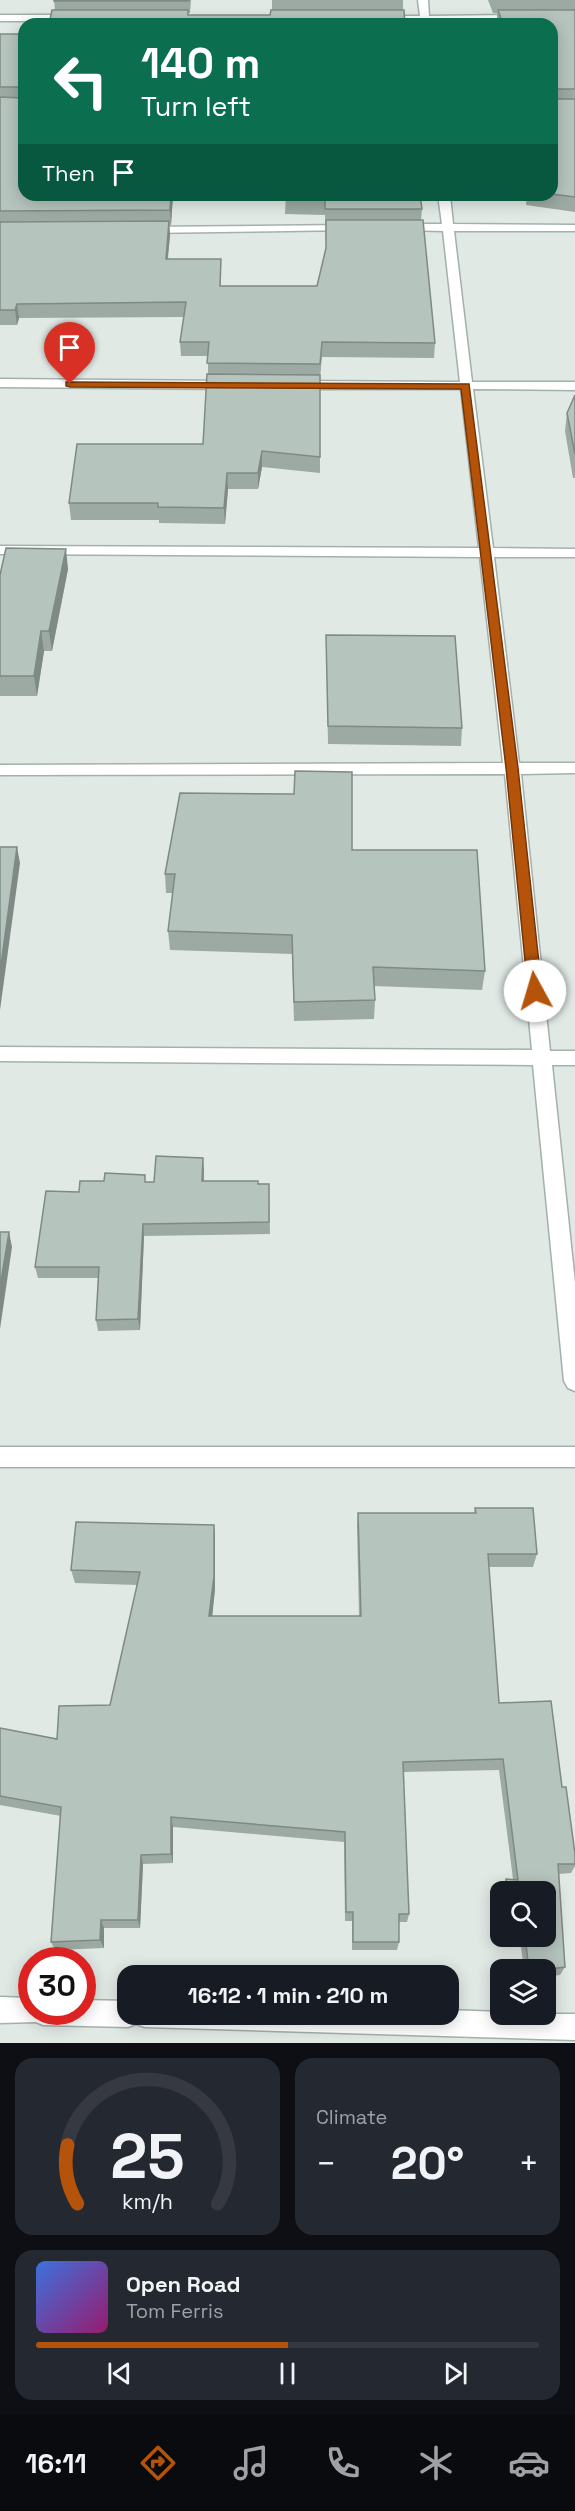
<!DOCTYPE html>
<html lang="en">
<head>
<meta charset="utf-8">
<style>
  body { margin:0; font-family:"Space Grotesk",sans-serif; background:#242831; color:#f1f3f6; height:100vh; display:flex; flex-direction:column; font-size:22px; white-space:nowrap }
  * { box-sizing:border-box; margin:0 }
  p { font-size:20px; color:#9ea1a6 }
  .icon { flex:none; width:33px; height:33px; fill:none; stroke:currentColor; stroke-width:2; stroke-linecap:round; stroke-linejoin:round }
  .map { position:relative; height:2043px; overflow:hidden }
  .sheet { display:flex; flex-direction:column; gap:15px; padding:15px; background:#0d0f14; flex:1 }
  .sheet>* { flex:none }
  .guide { position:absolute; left:18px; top:18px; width:540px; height:183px; border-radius:18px; box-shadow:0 3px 15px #0003; background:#0b6e4f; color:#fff; overflow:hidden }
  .fabs { position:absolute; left:490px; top:1881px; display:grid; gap:12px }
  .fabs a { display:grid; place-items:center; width:66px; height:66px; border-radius:12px; background:#171b24; box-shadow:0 3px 15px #0003; font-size:30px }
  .speed { position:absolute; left:18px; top:1947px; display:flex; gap:12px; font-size:30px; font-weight:700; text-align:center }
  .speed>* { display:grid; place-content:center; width:78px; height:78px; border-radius:50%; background:#171b24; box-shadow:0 3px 15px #0003; line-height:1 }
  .speed .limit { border:9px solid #d22; background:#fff; color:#111 }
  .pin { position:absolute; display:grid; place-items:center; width:51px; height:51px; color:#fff; margin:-62px -26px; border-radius:50% 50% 50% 0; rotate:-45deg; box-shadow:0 0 6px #0007 }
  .pin .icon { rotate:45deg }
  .me { position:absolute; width:66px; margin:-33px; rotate:354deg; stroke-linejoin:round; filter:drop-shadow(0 0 4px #0008) }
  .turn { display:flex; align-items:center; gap:21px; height:126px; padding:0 24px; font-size:27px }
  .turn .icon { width:78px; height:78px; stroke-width:2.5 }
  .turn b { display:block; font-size:42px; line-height:51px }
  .then { display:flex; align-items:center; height:57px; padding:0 24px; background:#0003; gap:12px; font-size:22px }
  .big { font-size:45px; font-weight:800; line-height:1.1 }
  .sheet .card { flex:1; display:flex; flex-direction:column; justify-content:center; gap:9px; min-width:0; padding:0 21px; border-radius:18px; background:#242831 }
  .sheet .dial { align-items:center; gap:0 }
  .dial svg { height:156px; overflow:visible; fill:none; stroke:#363941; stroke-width:7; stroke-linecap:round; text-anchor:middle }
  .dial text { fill:#f1f3f6; stroke:none }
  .song { display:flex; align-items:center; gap:18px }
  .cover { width:72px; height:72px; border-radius:9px; background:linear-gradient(135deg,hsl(220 70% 55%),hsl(320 70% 35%)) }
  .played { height:6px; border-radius:3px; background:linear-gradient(90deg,#b45309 50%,#363941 50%) }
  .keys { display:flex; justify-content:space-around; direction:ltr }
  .heat { display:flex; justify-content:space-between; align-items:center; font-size:33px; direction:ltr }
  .sheet .tiles { flex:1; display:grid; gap:15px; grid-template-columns:1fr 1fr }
  .card:last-child { grid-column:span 2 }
  .trip { position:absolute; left:117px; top:1965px; width:342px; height:60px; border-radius:18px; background:#171b24; box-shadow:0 3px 15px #0003; font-weight:800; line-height:60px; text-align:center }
  .menu { display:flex; height:96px; justify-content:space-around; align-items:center; background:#090b0e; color:#9ea1a6 }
  .menu .icon { width:42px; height:42px }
  .menu .on { color:#b45309 }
  .menu b { font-size:27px; color:#f1f3f6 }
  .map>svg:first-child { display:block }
</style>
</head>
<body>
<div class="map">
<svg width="575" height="2043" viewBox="0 0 575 2043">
  <rect width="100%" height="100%" fill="#e1e9e5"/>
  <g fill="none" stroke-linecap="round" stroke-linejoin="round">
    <g stroke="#a4b0ac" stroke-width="3">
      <g id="street">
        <polygon points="418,0 428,0 429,16 520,15 525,18 520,21 430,22 430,24 420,24 420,22 380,22 375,19 380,16 420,16"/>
        <polygon points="0,15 73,15 78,18 73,21 0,21"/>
        <polygon points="438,195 450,195 453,224 575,225 575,231 454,231 472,382 575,382 575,390 473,389 493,548 575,549 575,557 494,557 519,763 575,763 575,773 521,774 550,1051 575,1051 575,1065 552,1065 575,1283 575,1391 568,1388 564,1381 533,1065 0,1061 0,1047 532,1050 505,774 0,775 0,765 503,763 480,557 0,554 0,546 479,548 461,389 296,389 290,385 296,381 460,382 443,231 400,230 394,227 400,224 442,224"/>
        <polygon points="348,225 354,228 352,230 145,233 139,230 145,227"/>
        <polygon points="0,379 229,381 235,385 229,389 0,387"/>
        <rect x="0" y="1447" width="575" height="20"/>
        <polygon points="0,1997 32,1998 32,2012 82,2012 82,2000 128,2001 128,2014 448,2014 448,2010 501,2012 501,2014 575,2014 575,2040 145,2027 136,2024 128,2027 43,2025 36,2022 0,2023"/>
      </g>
    </g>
    <use href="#street" fill="#fff" fill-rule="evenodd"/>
  </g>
  <g fill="#9da9a3">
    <polygon points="54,0 191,0 190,13 188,13 188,15 270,15 272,10 272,0 403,0 403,10 405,24 55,10"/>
    <polygon points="488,0 575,0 575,212 526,205 527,195 552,195 552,24 497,24 497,13 493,13"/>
    <polygon points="0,34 24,34 24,195 173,195 171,225 169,225 170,235 168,259 221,259 221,286 317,286 326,250 325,215 285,214 286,195 422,209 421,220 435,343 434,358 322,357 320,379 320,473 262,467 258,489 228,489 225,524 159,523 159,520 71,520 69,503 203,444 208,374 208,356 181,356 180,342 184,317 19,318 17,325 0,325"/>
    <polygon points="575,395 575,478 573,478 565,431 567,413"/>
    <polygon points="68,569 52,651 44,651 37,696 0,696 0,575"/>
    <polygon points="326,635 462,728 461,746 328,744"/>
    <polygon points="352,850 485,971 482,990 374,986 375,1000 374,1019 294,1021 292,954 170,950 168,931 173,893 166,893 165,874"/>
    <polygon points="204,1170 204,1181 269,1184 270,1234 144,1236 140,1330 98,1331 96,1320 98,1278 38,1278 35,1267 79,1192 146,1182 154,1182"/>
    <polygon points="475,1508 537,1554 533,1567 489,1567 499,1703 562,1787 575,1854 575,1866 571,1873 559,1874 565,1967 560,1975 546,1977 546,1970 524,1970 520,1939 504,1938 504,1936 546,1936 546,1892 502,1892 502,1888 506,1879 513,1879 499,1770 403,1772 409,1914 407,1922 399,1922 399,1942 397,1950 352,1950 352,1921 345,1921 344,1842 173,1827 173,1863 143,1864 140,1928 104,1928 104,1948 55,1950 51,1942 61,1816 0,1805 0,1728 57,1739 110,1705 138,1585 75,1583 71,1570 214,1525 215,1538 215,1589 212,1616 359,1616 357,1526 358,1513 474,1513"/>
  </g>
  <g fill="#7f8985">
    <polygon points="171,195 173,195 171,225 170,210"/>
    <polygon points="169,221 170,235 166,274 166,259"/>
    <polygon points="17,304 19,318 17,325 15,310"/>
    <polygon points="262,451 262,467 258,489 258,473"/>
    <polygon points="227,473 228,489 225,524 224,508"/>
    <polygon points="66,549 68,569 52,651 49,631"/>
    <polygon points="41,631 44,651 37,696 34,676"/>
    <polygon points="17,847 20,863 0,1010 0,972"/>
    <polygon points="203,1158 204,1170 203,1193 202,1181"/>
    <polygon points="143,1224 144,1236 140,1330 138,1319"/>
    <polygon points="9,1232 12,1247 0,1329 0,1287"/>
    <polygon points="214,1525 215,1538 215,1589 211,1628 209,1616"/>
    <polygon points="171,1817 173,1827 173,1863 171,1854"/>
    <polygon points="141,1855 143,1864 140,1928 138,1920"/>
    <polygon points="101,1920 104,1928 104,1948 100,1940"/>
  </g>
  <g fill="#b6c4be" stroke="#7f8985" stroke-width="1.5">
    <rect x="54" y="0" width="135" height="1"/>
    <polygon points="52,10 188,10 188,15 270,15 271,10 404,10 405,24 49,24"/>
    <polygon points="498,10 575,10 575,89 554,89 552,91 552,24 503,24"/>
    <polygon points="0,34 24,34 24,89 22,87 0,87"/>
    <polygon points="24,92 24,195 171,195 170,210 0,211 0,97 22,98"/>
    <polygon points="552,99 575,99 575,197 552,194"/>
    <polygon points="286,195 420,195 422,209 325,209 325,200 285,200"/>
    <polygon points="326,220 423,220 435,343 322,342 320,364 207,363 209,342 180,342 186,302 17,304 15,310 0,310 0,222 169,221 166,259 221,259 220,286 317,286 326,248"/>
    <polygon points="207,374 320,375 320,457 262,451 258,473 227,473 224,508 158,507 158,503 69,503 77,444 203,444"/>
    <polygon points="575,395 575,454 567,413"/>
    <polygon points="6,548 66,549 49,631 41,631 34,676 0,676 0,575"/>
    <polygon points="326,635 455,636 462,728 328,726"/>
    <polygon points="295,771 352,772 352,850 477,850 485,971 373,967 375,1000 294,1002 292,935 168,931 175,874 165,874 180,793 294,794"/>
    <polygon points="0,847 17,847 0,972"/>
    <polygon points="156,1156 203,1158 202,1181 258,1181 258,1184 269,1184 269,1222 143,1224 138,1319 96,1320 99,1267 35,1267 46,1191 79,1192 80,1181 104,1181 105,1173 145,1175 145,1182 154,1182"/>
    <polygon points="0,1232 9,1232 0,1287"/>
    <polygon points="475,1508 533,1508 537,1554 488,1554 499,1703 551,1701 562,1787 566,1787 575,1854 575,1864 558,1864 565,1967 542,1970 529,1970 525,1936 546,1936 546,1892 506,1892 506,1879 518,1880 503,1759 403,1762 409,1914 399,1914 399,1942 353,1942 353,1912 346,1912 345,1832 171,1817 171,1854 141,1855 138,1920 101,1920 100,1940 51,1942 61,1807 0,1796 0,1728 57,1739 59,1706 110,1705 140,1572 71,1570 76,1522 214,1525 214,1576 209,1616 361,1616 358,1513 476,1513"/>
  </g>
  <polygon fill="#b45309" stroke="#753606" stroke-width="1.5" points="66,382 469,384 518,768 542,991 540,995 530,995 528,991 506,768 461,389 70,387 66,386"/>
</svg>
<div class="fabs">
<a><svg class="icon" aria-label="search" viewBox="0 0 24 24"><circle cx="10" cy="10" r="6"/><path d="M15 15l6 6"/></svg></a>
<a><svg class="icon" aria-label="layers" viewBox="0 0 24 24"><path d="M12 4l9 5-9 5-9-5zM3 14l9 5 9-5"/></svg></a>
</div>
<div class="speed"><div class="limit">30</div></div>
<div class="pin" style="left:70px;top:384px;background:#d93025"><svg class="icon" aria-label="arrive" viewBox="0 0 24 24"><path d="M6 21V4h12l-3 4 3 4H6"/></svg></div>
<svg class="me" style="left:535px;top:991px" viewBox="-20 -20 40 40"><circle r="19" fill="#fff"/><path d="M0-13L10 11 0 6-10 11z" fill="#b45309"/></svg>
<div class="trip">16:12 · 1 min · 210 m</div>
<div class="guide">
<div class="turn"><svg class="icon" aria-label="left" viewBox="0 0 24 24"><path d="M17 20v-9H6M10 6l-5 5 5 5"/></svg><div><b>140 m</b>Turn left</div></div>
<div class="then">Then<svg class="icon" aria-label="arrive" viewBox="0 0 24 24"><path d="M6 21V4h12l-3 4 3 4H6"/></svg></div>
</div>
</div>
<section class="sheet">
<div class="tiles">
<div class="card dial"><svg viewBox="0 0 100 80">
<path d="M14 69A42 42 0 1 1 86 69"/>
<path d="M14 69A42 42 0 0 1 9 39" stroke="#b45309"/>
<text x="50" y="56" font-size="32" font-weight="700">25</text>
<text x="50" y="72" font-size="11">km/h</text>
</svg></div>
<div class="card"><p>Climate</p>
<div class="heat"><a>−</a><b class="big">20°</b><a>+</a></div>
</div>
<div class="card">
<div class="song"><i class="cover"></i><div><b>Open Road</b><p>Tom Ferris</p></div></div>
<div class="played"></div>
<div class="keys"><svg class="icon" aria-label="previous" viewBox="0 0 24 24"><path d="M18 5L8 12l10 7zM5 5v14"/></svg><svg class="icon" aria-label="pause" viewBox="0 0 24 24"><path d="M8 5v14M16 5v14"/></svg><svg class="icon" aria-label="next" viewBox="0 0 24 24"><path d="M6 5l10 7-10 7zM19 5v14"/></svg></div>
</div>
</div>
</section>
<nav class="menu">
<b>16:11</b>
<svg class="icon on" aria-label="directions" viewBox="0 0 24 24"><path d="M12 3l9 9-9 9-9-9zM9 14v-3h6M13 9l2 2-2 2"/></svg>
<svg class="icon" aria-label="music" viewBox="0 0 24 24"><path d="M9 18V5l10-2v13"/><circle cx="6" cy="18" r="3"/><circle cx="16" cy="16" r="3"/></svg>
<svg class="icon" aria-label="phone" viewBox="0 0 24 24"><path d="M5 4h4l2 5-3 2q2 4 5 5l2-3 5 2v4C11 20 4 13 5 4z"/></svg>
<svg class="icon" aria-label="climate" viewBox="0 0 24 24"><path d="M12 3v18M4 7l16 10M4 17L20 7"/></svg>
<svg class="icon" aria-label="car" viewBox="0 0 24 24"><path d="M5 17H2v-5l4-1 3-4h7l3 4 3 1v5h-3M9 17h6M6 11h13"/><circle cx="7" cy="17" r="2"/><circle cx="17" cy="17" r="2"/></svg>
</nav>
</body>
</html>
